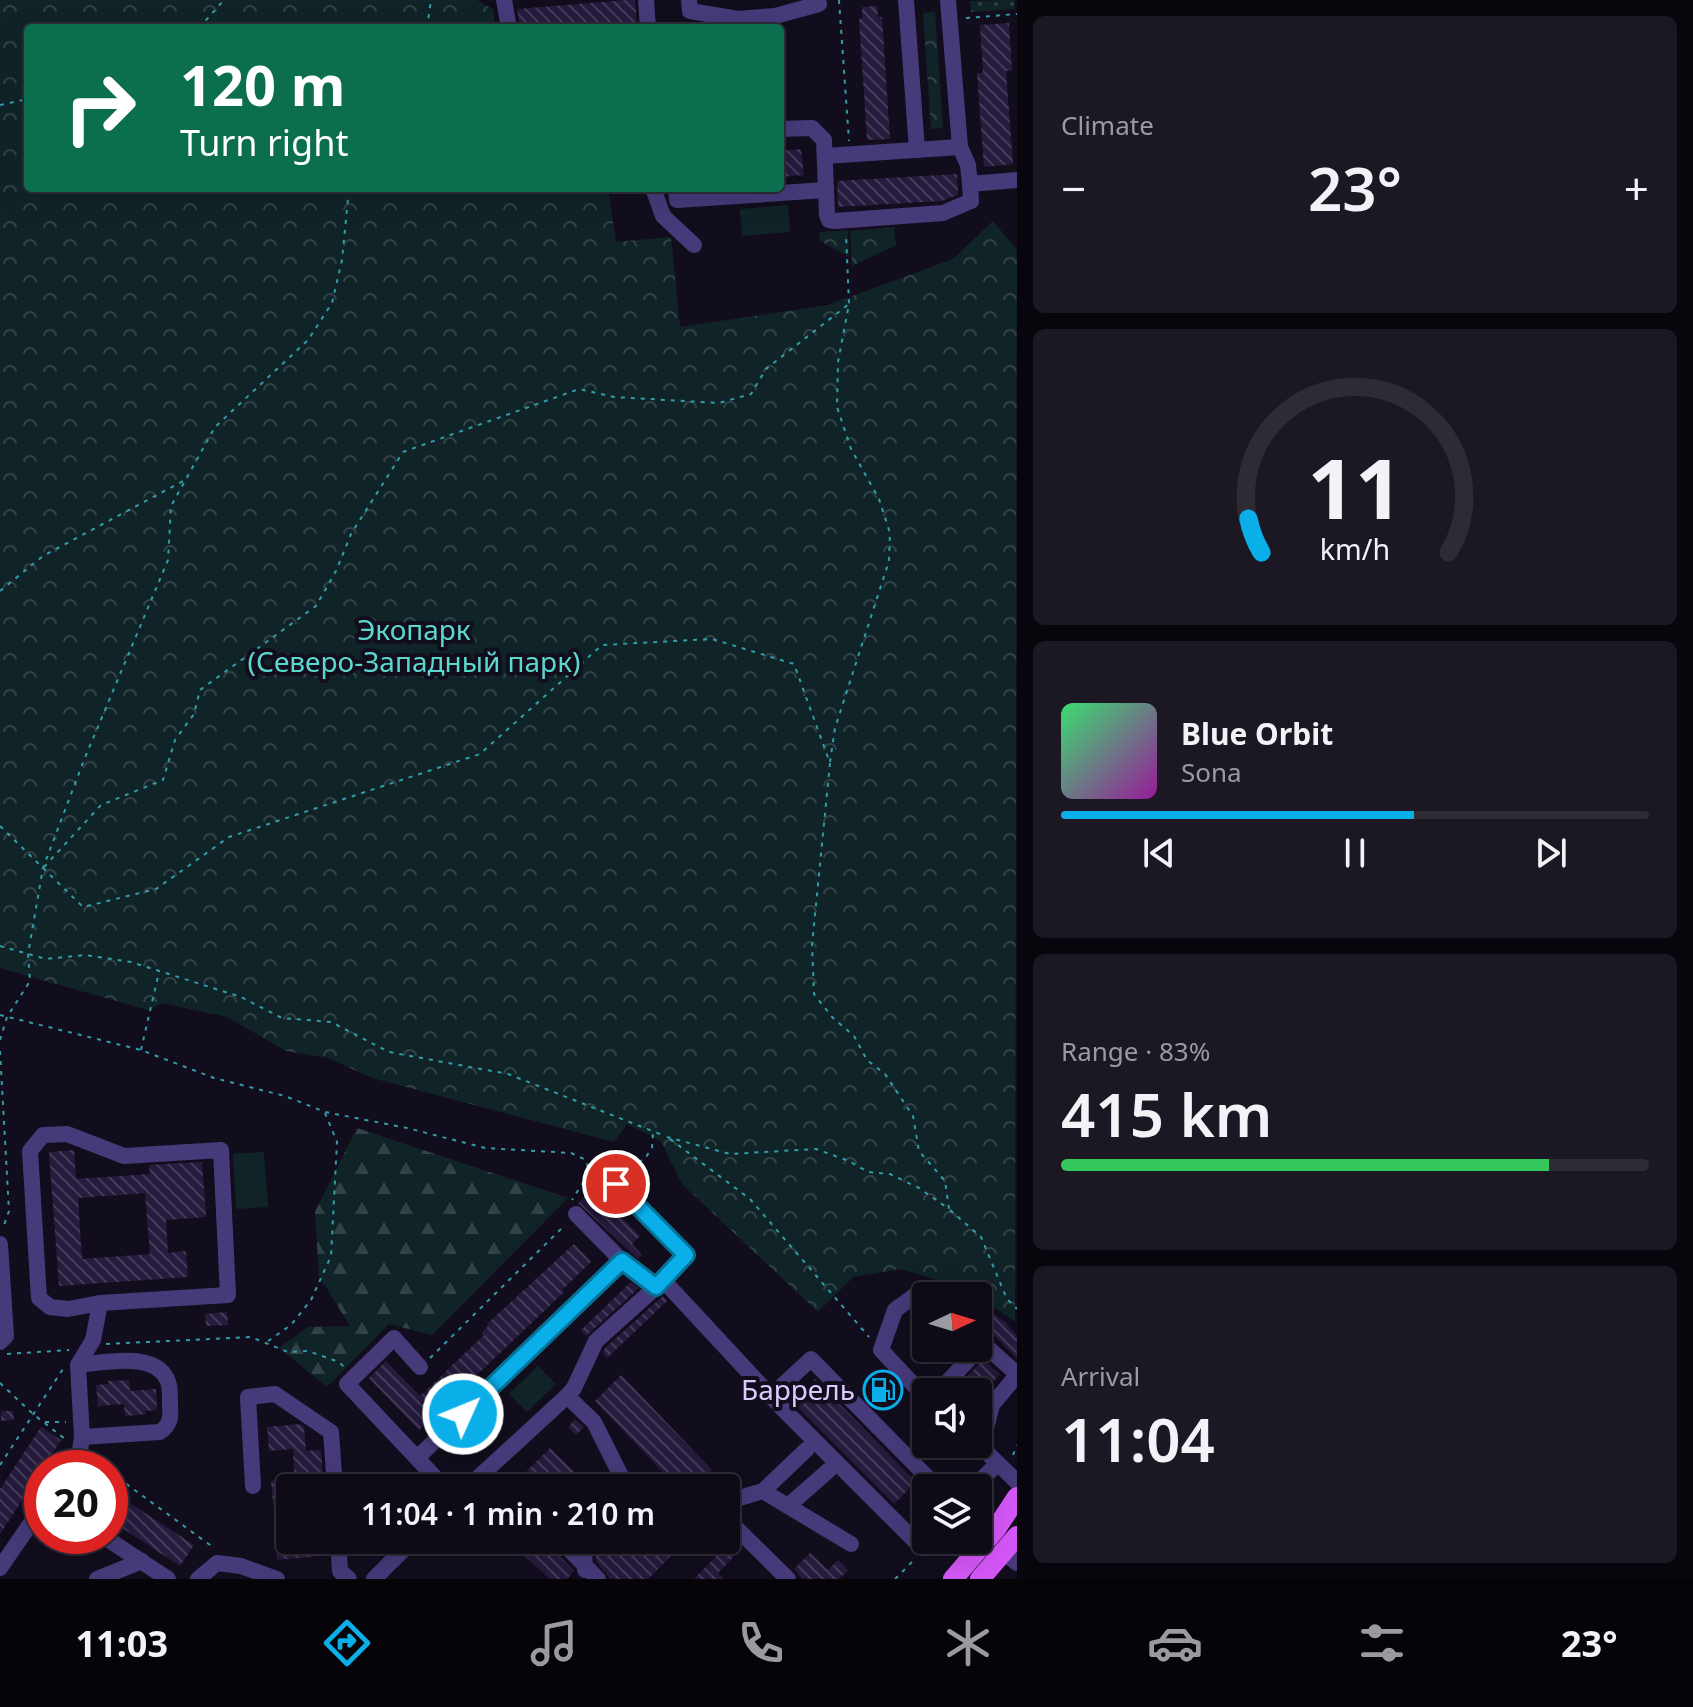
<!DOCTYPE html>
<html lang="en">
<head>
<meta charset="utf-8">
<style>
  body { margin:0; font-family:"Noto Sans",sans-serif; background:#1c1823; color:#f1f3f6; height:100vh; display:flex; flex-direction:column; font-size:30px; white-space:nowrap }
  * { box-sizing:border-box; margin:0 }
  p { font-size:26px; color:#9b9aa1 }
  .icon { flex:none; width:44px; height:44px; fill:none; stroke:currentColor; stroke-width:2; stroke-linecap:round; stroke-linejoin:round }
  .map { position:relative; flex:1; overflow:hidden }
  .sheet { display:flex; flex-direction:column; gap:16px; padding:16px; background:#08060c; width:676px }
  .sheet>* { flex:none }
  .banner { position:absolute; left:24px; top:24px; width:760px; height:168px; border-radius:8px; box-shadow:0 8px 32px #0002,0 0 0 2px #2e2b35; background:#0b6e4f; color:#fff; overflow:hidden }
  .needle { width:52px; rotate:86deg }
  .buttons { position:absolute; left:912px; top:1282px; display:grid; gap:16px }
  .buttons a { display:grid; place-items:center; width:80px; height:80px; border-radius:8px; background:#0e0a16; box-shadow:0 8px 32px #0002,0 0 0 2px #2e2b35; font-size:40px }
  .speed { position:absolute; left:24px; top:1450px; display:flex; gap:16px; font-size:40px; font-weight:700; text-align:center }
  .speed>* { display:grid; place-content:center; width:104px; height:104px; border-radius:50%; background:#0e0a16; box-shadow:0 8px 32px #0002,0 0 0 2px #2e2b35; line-height:1 }
  .speed .limit { border:12px solid #d22; background:#fff; color:#111 }
  .pin { position:absolute; display:grid; place-items:center; width:68px; height:68px; color:#fff; margin:-34px; border:4px solid #fff; border-radius:50%; box-shadow:0 2px 8px #0007 }
  .me { position:absolute; width:88px; margin:-44px; rotate:46deg; stroke-linejoin:round; filter:drop-shadow(0 0 6px #0008) }
  .turn { display:flex; align-items:center; gap:28px; height:168px; padding:0 24px; font-size:36px }
  .turn .icon { width:104px; height:104px; stroke-width:2.5 }
  .turn b { display:block; font-size:56px; line-height:68px }
  .big { font-size:60px; font-weight:600; line-height:1.1 }
  .sheet .tile { flex:1; display:flex; flex-direction:column; justify-content:center; gap:12px; min-width:0; padding:0 28px; border-radius:12px; background:#1c1823 }
  .sheet .dial { align-items:center; gap:0 }
  .dial svg { height:208px; overflow:visible; fill:none; stroke:#2e2b35; stroke-width:7; stroke-linecap:round; text-anchor:middle }
  .dial text { fill:#f1f3f6; stroke:none }
  .song { display:flex; align-items:center; gap:24px }
  .cover { width:96px; height:96px; border-radius:12px; background:linear-gradient(135deg,hsl(140 70% 55%),hsl(300 70% 35%)) }
  .played { height:8px; border-radius:4px; background:linear-gradient(90deg,#0aafe9 60%,#2e2b35 60%) }
  .keys { display:flex; justify-content:space-around; direction:ltr }
  .heat { display:flex; justify-content:space-between; align-items:center; font-size:44px; direction:ltr }
  .charge { height:12px; border-radius:6px; background:linear-gradient(90deg,#34c759 83%,#2e2b35 0) }
  .trip { position:absolute; left:276px; top:1474px; width:464px; height:80px; border-radius:8px; background:#0e0a16; box-shadow:0 8px 32px #0002,0 0 0 2px #2e2b35; font-weight:600; line-height:80px; text-align:center }
  .menu { display:flex; height:128px; justify-content:space-around; align-items:center; background:#060409; color:#9b9aa1 }
  .menu .icon { width:56px; height:56px }
  .menu .current { color:#0aafe9 }
  .menu b { font-size:36px; color:#f1f3f6 }
  main { display:flex; flex:1; min-height:0 }
  .map>svg:first-child { display:block }
</style>
</head>
<body>
<main>
<div class="map">
<svg width="1017" height="1579" viewBox="0 0 1017 1579">
  <defs>
    <pattern id="grass-dots" width="8" height="8" patternUnits="userSpaceOnUse" patternTransform="scale(2)"><rect width="8" height="8" fill="#102427"/><path d="M2 2h.1M6 6h.1" fill="none" stroke="#324247" stroke-width="1.8" stroke-linecap="round"/></pattern>
    <pattern id="forest-firs" width="22" height="20" patternUnits="userSpaceOnUse" patternTransform="scale(2)"><rect width="22" height="20" fill="#102427"/><path d="M5 1l3.5 6h-7zM16 11l3.5 6h-7z" fill="#324247"/></pattern>
    <pattern id="park-crowns" width="20" height="18" patternUnits="userSpaceOnUse" patternTransform="scale(2)"><rect width="20" height="18" fill="#102427"/><path d="M2 6a3 3 0 1 1 6 0M12 15a3 3 0 1 1 6 0" fill="none" stroke="#324247"/></pattern>
    <pattern id="building-back-hatch" width="6" height="6" patternUnits="userSpaceOnUse" patternTransform="scale(2)"><rect width="6" height="6" fill="#261a3d"/><path d="M-1 5l2 2M0 0l6 6M5-1l2 2" fill="none" stroke="#453a5a"/></pattern>
  </defs>
  <rect width="100%" height="100%" fill="#120d1d"/>
  <polygon fill="url(#grass-dots)" points="1014,0 1015,9 971,12 970,1"/>
  <polygon fill="url(#forest-firs)" points="357,1128 568,1198 432,1335 389,1324 327,1387 279,1348 308,1327 350,1326 319,1276 315,1212"/>
  <g fill="url(#park-crowns)">
    <polygon points="0,0 477,0 494,10 494,28 28,28 28,188 608,188 616,242 671,237 680,327 828,305 953,259 993,221 1017,250 1015,1321 963,1288 900,1269 853,1277 818,1312 682,1184 661,1141 627,1124 614,1142 372,1078 328,1058 286,1051 227,1017 163,1003 148,1010 0,968"/>
    <polygon points="935,12 943,128 931,129 923,13"/>
    <polygon points="894,227 896,245 852,266 850,231"/>
    <polygon points="848,230 849,257 820,241 819,232"/>
  </g>
  <g fill="#102427">
    <polygon points="788,205 790,232 742,236 740,209"/>
    <polygon points="264,1152 268,1207 236,1209 233,1154"/>
    <polygon points="538,1366 556,1384 527,1412 509,1394"/>
  </g>
  <g fill="url(#building-back-hatch)" fill-rule="evenodd">
    <polygon points="627,0 635,0 637,25 602,28 520,28 517,9"/>
    <polygon points="877,6 878,17 882,17 890,139 867,140 859,19 862,18 862,7"/>
    <polygon points="1009,23 1012,71 1006,71 1013,164 984,167 977,73 983,73 980,25"/>
    <polygon points="801,149 804,175 780,177 780,151"/>
    <polygon points="957,174 958,195 942,201 838,207 837,181"/>
    <path d="M74,1150L76,1179L150,1174L149,1165L202,1162L206,1217L166,1220L168,1253L186,1251L188,1277L59,1286L49,1152ZM145,1193L150,1254L82,1259L78,1198Z"/>
    <polygon points="615,1168 620,1174 608,1177 605,1182 607,1190 601,1196 640,1236 632,1244 642,1255 638,1259 578,1203"/>
    <polygon points="574,1244 591,1262 562,1290 564,1292 419,1430 369,1378 386,1361 420,1396 484,1335 482,1333 488,1326 487,1324"/>
    <polygon points="631,1282 639,1288 586,1336 581,1330"/>
    <polygon points="663,1296 667,1301 607,1358 603,1353 605,1348"/>
    <polygon points="978,1303 1005,1322 1017,1336 1017,1359 993,1334 978,1323"/>
    <polygon points="227,1312 228,1325 206,1326 205,1314"/>
    <polygon points="983,1360 1000,1374 984,1391 961,1383"/>
    <polygon points="621,1375 712,1470 694,1488 678,1488 595,1401"/>
    <polygon points="815,1379 916,1482 894,1504 792,1402"/>
    <polygon points="129,1380 130,1391 156,1389 157,1410 145,1411 146,1414 125,1416 124,1404 98,1406 96,1385 108,1384 108,1381"/>
    <polygon points="1,1411 13,1411 14,1420 1,1421"/>
    <polygon points="575,1419 584,1427 576,1435 568,1427"/>
    <polygon points="300,1424 304,1427 306,1451 321,1450 323,1474 307,1475 308,1488 295,1488 293,1449 269,1451 267,1427"/>
    <polygon points="41,1427 61,1440 0,1534 0,1489"/>
    <polygon points="550,1448 590,1488 526,1488 518,1480"/>
    <polygon points="290,1480 290,1504 273,1505 271,1481"/>
    <polygon points="110,1490 194,1545 180,1566 110,1520"/>
    <polygon points="290,1534 290,1540 312,1540 313,1557 277,1560 275,1535"/>
    <polygon points="63,1536 83,1536 91,1541 84,1551"/>
    <polygon points="507,1540 544,1540 574,1571 567,1579 550,1579"/>
    <polygon points="601,1540 655,1540 671,1556 648,1579 610,1579 596,1561 595,1551"/>
    <polygon points="725,1547 734,1556 718,1573 724,1579 694,1579"/>
    <polygon points="810,1553 828,1570 838,1560 848,1570 839,1579 802,1579 794,1569"/>
  </g>
  <g fill="none" stroke-linecap="round" stroke-linejoin="round">
    <g stroke="#329da9" stroke-width="2" stroke-dasharray="4 6" stroke-linecap="butt">
      <polyline points="839,0 849,141"/>
      <polyline points="966,18 1017,14"/>
      <polyline points="199,28 224,0"/>
      <polyline points="427,28 431,0"/>
      <polyline points="0,105 28,99"/>
      <polyline points="0,591 43,556 185,480"/>
      <polyline points="830,762 835,728 889,561 890,533 879,499 851,449 837,407 838,362 849,304 846,234"/>
      <polyline points="0,826 83,907 156,889 229,837 480,754 602,645 712,639 794,664 830,763 812,945 814,994 832,1017 854,1036 867,1060 885,1074 913,1116 919,1151 945,1181 949,1209 919,1188 890,1174 868,1172 849,1161 816,1149 730,1154 667,1137"/>
      <polyline points="44,867 101,805 163,780 175,740 194,714 200,690 316,606 336,571 351,534 403,452 579,389 614,397 719,403 751,394 766,369 849,304"/>
      <polyline points="0,946 46,959 85,955 131,962 241,997 282,1018 331,1022 389,1052 508,1074 665,1136"/>
      <polyline points="0,1015 141,1050 214,1078 285,1096 325,1112 407,1128 485,1148 571,1153 586,1160 589,1173 572,1200"/>
      <polyline points="0,1040 7,1017 30,981 28,954 43,868 84,760 168,560 171,506 215,427 308,340 332,303 342,260 349,188"/>
      <polyline points="141,1050 159,972"/>
      <polyline points="0,1051 9,1211 3,1228"/>
      <polyline points="670,1139 750,1199 869,1337"/>
      <path d="M590,1173C607,1164 626,1164 644,1160L652,1148L653,1133"/>
      <polyline points="950,1210 981,1237 1007,1299 1017,1309"/>
      <polyline points="268,1341 291,1325 311,1300 331,1256 337,1142 325,1113"/>
      <polyline points="106,1344 251,1337 288,1352 308,1351 339,1362 345,1368"/>
      <polyline points="7,1354 69,1350"/>
      <polyline points="430,1358 565,1225"/>
      <polyline points="0,1383 33,1414 65,1439"/>
      <polyline points="45,1422 66,1422"/>
      <polyline points="1013,1455 1017,1445"/>
      <polyline points="92,1459 104,1468"/>
      <polyline points="0,1465 63,1369"/>
      <polyline points="110,1472 210,1545 212,1550"/>
      <polyline points="895,1579 914,1560"/>
    </g>
    <g stroke="#463a7a" stroke-width="16">
      <polyline points="504,0 509,28"/>
      <polyline points="646,0 648,28"/>
      <polyline points="689,0 690,11 738,19 775,16 819,4 818,0"/>
      <polyline points="906,0 917,150"/>
      <polyline points="948,0 960,147"/>
      <polyline points="780,129 812,128 824,140 827,215 829,220 835,221 943,213 971,201 970,184 1017,180"/>
      <polyline points="825,156 960,147 968,165 970,184"/>
      <polyline points="653,188 663,216 694,245"/>
      <polyline points="676,188 677,200 825,190"/>
      <polygon points="67,1134 124,1156 221,1150 228,1295 100,1303 68,1309 50,1307 39,1298 30,1151 43,1135"/>
      <polyline points="0,1244 6,1336 0,1342"/>
      <polyline points="622,1261 656,1287"/>
      <polyline points="663,1280 782,1408 918,1544 926,1536"/>
      <polyline points="978,1339 1017,1374"/>
      <path d="M78,1365C104,1363 160,1349 169,1385C170,1391 170,1398 170,1404C171,1417 171,1424 160,1432L82,1437"/>
      <polyline points="420,1367 394,1338 347,1384 445,1488"/>
      <polyline points="938,1392 983,1344"/>
      <polyline points="567,1396 594,1422 627,1488"/>
      <polyline points="771,1396 811,1359 938,1488"/>
      <polyline points="926,1398 881,1350 895,1310 921,1291 930,1296"/>
      <polyline points="978,1444 1017,1482"/>
      <polyline points="981,1447 992,1405 1017,1375"/>
      <polyline points="417,1458 622,1261 576,1214"/>
      <polyline points="68,1468 80,1450 82,1437 78,1365 93,1340 100,1303"/>
      <polyline points="253,1486 248,1397 275,1394 331,1432 335,1488"/>
      <polyline points="467,1488 567,1396 574,1388 596,1341 656,1287 686,1255 616,1184"/>
      <polyline points="973,1488 997,1464"/>
      <polyline points="763,1491 851,1544"/>
      <polyline points="726,1502 763,1491 807,1449"/>
      <polyline points="788,1506 829,1470"/>
      <polyline points="726,1518 788,1579"/>
      <polyline points="103,1536 168,1579"/>
      <polyline points="338,1540 340,1571 349,1579"/>
      <polyline points="560,1540 598,1579"/>
      <polyline points="1003,1552 1017,1563"/>
      <polyline points="0,1568 42,1507"/>
      <polyline points="585,1570 584,1547 590,1540"/>
      <polyline points="97,1579 142,1561"/>
      <polyline points="198,1579 217,1563 241,1566 277,1579"/>
      <polyline points="374,1579 413,1540"/>
    </g>
    <g stroke="#d557f8" stroke-width="20">
      <polyline points="953,1579 996,1529 1017,1497"/>
      <polyline points="980,1579 1017,1536"/>
    </g>
  </g>
  <g fill="none" stroke-linecap="round" stroke-linejoin="round">
    <g stroke="#067297" stroke-width="20">
      <polyline id="route" points="463,1414 622,1261 656,1287 686,1255 616,1184"/>
    </g>
    <use href="#route" stroke="#0aafe9" stroke-width="14"/>
  </g>
  <defs>
    <g id="fuel-ring" transform="scale(2)"><circle r="9.5" fill="#120d1d" stroke="#0aafe9" stroke-width="1.5"/><path d="M-5.5-6h7V0h2V4h1.3V-2.5L3-4.5l.8-.8L6-3V5H2.5V1h-1V6h-7ZM-4.2-4.7v3.2H.2V-4.7Z" fill="#0aafe9"/></g>
  </defs>
  <g fill-rule="evenodd">
    <use href="#fuel-ring" x="883" y="1390"/>
  </g>
  <g text-anchor="middle" stroke-width="8" stroke-linejoin="round" paint-order="stroke">
    <g font-size="28" fill="#5bd8cd" stroke="#120d1d">
      <text x="414" y="640">Экопарк<tspan x="414" dy="32">(Северо-Западный парк)</tspan></text>
    </g>
    <g font-size="28" fill="#d9cbfd" stroke="#120d1d" text-anchor="end">
      <text x="855" y="1400">Баррель</text>
    </g>
  </g>
</svg>
<div class="buttons">
<a><svg class="needle" viewBox="-14 -14 28 28"><path d="M0-13l5 13h-10z" fill="#e53935"/><path d="M0 13l5-13h-10z" fill="#9b9aa1"/></svg></a>
<a><svg class="icon" aria-label="sound" viewBox="0 0 24 24"><path d="M4 9h4l5-4v14l-5-4H4zM17 9q2 3 0 6"/></svg></a>
<a><svg class="icon" aria-label="layers" viewBox="0 0 24 24"><path d="M12 4l9 5-9 5-9-5zM3 14l9 5 9-5"/></svg></a>
</div>
<div class="speed"><div class="limit">20</div></div>
<div class="pin" style="left:616px;top:1184px;background:#d93025"><svg class="icon" aria-label="arrive" viewBox="0 0 24 24"><path d="M6 21V4h12l-3 4 3 4H6"/></svg></div>
<svg class="me" style="left:463px;top:1414px" viewBox="-20 -20 40 40"><circle r="17" fill="#0aafe9" stroke="#fff" stroke-width="3"/><path d="M0-11L8 9 0 5-8 9z" fill="#fff"/></svg>
<div class="trip">11:04 · 1 min · 210 m</div>
<div class="banner">
<div class="turn"><svg class="icon" aria-label="right" viewBox="0 0 24 24"><path d="M7 20v-9h11M14 6l5 5-5 5"/></svg><div><b>120 m</b>Turn right</div></div>
</div>
</div>
<section class="sheet">
<div class="tile"><p>Climate</p>
<div class="heat"><a>−</a><b class="big">23°</b><a>+</a></div>
</div>
<div class="tile dial"><svg viewBox="0 0 100 80">
<path d="M14 69A42 42 0 1 1 86 69"/>
<path d="M14 69A42 42 0 0 1 9 56" stroke="#0aafe9"/>
<text x="50" y="56" font-size="32" font-weight="700">11</text>
<text x="50" y="72" font-size="11">km/h</text>
</svg></div>
<div class="tile">
<div class="song"><i class="cover"></i><div><b>Blue Orbit</b><p>Sona</p></div></div>
<div class="played"></div>
<div class="keys"><svg class="icon" aria-label="previous" viewBox="0 0 24 24"><path d="M18 5L8 12l10 7zM5 5v14"/></svg><svg class="icon" aria-label="pause" viewBox="0 0 24 24"><path d="M8 5v14M16 5v14"/></svg><svg class="icon" aria-label="next" viewBox="0 0 24 24"><path d="M6 5l10 7-10 7zM19 5v14"/></svg></div>
</div>
<div class="tile"><p>Range · 83%</p><b class="big">415 km</b><div class="charge"></div></div>
<div class="tile"><p>Arrival</p><b class="big">11:04</b></div>
</section>
</main>
<nav class="menu">
<b>11:03</b>
<svg class="icon current" aria-label="directions" viewBox="0 0 24 24"><path d="M12 3l9 9-9 9-9-9zM9 14v-3h6M13 9l2 2-2 2"/></svg>
<svg class="icon" aria-label="music" viewBox="0 0 24 24"><path d="M9 18V5l10-2v13"/><circle cx="6" cy="18" r="3"/><circle cx="16" cy="16" r="3"/></svg>
<svg class="icon" aria-label="phone" viewBox="0 0 24 24"><path d="M5 4h4l2 5-3 2q2 4 5 5l2-3 5 2v4C11 20 4 13 5 4z"/></svg>
<svg class="icon" aria-label="climate" viewBox="0 0 24 24"><path d="M12 3v18M4 7l16 10M4 17L20 7"/></svg>
<svg class="icon" aria-label="car" viewBox="0 0 24 24"><path d="M5 17H2v-5l4-1 3-4h7l3 4 3 1v5h-3M9 17h6M6 11h13"/><circle cx="7" cy="17" r="2"/><circle cx="17" cy="17" r="2"/></svg>
<svg class="icon" aria-label="filters" viewBox="0 0 24 24"><path d="M4 7h16M4 17h16"/><circle cx="9" cy="7" r="2"/><circle cx="15" cy="17" r="2"/></svg>
<b>23°</b>
</nav>
</body>
</html>
